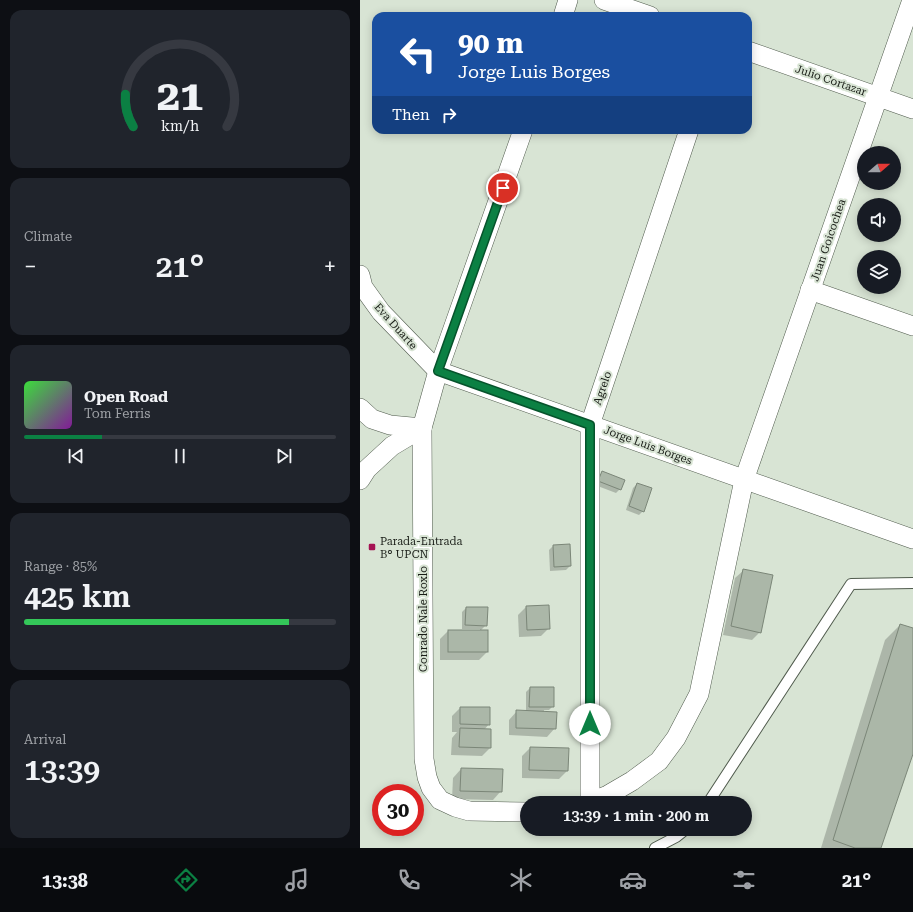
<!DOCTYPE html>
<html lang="en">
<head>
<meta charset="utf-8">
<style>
  body { margin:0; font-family:"Roboto Serif",serif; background:#20242c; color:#f1f3f6; height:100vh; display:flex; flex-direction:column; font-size:15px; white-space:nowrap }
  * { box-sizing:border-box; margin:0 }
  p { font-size:13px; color:#9ea1a6 }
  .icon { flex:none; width:22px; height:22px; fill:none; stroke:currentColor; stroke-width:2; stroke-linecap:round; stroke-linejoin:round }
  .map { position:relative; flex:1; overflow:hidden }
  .sheet { display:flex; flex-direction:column; gap:10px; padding:10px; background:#0d0f14; width:360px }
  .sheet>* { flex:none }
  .hud { position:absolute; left:12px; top:12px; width:380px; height:122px; border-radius:12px; box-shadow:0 2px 10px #0003; background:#1a4fa0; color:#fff; overflow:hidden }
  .needle { width:26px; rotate:70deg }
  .controls { position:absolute; left:497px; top:146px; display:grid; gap:8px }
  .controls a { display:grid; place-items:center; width:44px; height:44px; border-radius:50%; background:#171b24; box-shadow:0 2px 10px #0003; font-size:20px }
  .speed { position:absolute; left:12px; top:784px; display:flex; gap:8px; font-size:20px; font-weight:700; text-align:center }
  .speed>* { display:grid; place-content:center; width:52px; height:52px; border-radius:50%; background:#171b24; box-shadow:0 2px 10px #0003; line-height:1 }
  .speed .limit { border:6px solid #d22; background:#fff; color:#111 }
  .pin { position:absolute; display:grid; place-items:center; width:34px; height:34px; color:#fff; margin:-17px; border:2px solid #fff; border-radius:50%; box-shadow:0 1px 4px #0007 }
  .me { position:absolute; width:44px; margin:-22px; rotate:0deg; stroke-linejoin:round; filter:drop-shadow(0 0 3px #0008) }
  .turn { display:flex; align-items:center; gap:14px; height:84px; padding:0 20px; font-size:18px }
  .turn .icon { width:52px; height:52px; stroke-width:2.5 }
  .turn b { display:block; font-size:28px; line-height:34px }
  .then { display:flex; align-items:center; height:38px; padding:0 20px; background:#0003; gap:8px; font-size:15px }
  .big { font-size:30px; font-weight:600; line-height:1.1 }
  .sheet .card { flex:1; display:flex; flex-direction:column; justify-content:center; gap:6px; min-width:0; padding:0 14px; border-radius:12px; background:#20242c }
  .sheet .dial { align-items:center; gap:0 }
  .dial svg { height:104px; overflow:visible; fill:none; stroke:#363941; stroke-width:7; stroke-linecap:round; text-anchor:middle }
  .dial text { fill:#f1f3f6; stroke:none }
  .song { display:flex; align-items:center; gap:12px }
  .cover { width:48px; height:48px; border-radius:6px; background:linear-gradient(135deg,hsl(120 70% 55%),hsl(290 70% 35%)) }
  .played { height:4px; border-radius:2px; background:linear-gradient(90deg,#0b8043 25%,#363941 25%) }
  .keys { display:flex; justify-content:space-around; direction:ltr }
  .heat { display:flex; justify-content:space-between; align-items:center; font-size:22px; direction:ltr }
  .charge { height:6px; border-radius:3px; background:linear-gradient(90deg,#34c759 85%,#363941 0) }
  .trip { position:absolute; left:160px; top:796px; width:232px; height:40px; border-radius:20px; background:#171b24; box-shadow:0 2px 10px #0003; font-weight:600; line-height:40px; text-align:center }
  .tab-bar { display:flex; height:64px; justify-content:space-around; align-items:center; background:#090b0e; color:#9ea1a6 }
  .tab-bar .icon { width:28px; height:28px }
  .tab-bar .current { color:#0b8043 }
  .tab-bar b { font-size:18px; color:#f1f3f6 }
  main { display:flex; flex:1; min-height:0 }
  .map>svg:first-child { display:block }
</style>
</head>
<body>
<main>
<section class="sheet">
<div class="card dial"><svg viewBox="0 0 100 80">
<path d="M14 69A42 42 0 1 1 86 69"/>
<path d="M14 69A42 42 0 0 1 8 44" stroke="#0b8043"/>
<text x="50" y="56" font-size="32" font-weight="700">21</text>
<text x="50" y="72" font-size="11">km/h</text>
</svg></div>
<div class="card"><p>Climate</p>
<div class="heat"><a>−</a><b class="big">21°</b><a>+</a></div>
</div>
<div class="card">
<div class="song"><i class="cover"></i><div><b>Open Road</b><p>Tom Ferris</p></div></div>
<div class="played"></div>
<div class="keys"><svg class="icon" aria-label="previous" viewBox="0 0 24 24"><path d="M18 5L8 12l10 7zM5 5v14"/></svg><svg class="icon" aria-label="pause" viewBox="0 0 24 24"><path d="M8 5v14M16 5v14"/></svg><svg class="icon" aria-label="next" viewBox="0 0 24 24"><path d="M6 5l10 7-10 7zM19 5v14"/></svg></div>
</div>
<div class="card"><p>Range · 85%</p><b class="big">425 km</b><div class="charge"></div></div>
<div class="card"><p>Arrival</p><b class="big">13:39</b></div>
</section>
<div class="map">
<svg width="553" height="848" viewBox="0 0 553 848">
  <rect width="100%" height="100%" fill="#d8e4d4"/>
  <g fill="#0003">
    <polygon points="243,472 260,489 256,493 235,485 239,476"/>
    <polygon points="277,484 283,511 279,515 266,510 273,488"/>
    <polygon points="209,545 210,566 206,570 190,571 189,550 193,546"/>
    <polygon points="384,570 400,632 392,640 363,635 375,578"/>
    <polygon points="166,607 189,628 181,636 159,637 158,615"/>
    <polygon points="106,608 126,625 120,631 127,652 119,660 80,660 80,639 88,631 120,631 120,629 102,629 102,612"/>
    <polygon points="540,625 553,629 553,751 520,848 461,848 525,640"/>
    <polygon points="170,688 193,706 189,710 184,710 184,712 195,728 187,737 149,735 149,720 157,711 166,712 166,692"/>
    <polygon points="100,708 129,724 124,730 130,748 122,756 91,755 92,738 97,732 92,732 92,716"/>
    <polygon points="170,748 207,771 199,779 162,778 162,756"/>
    <polygon points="101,769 142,770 141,791 133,800 92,799 93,778"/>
  </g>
  <g fill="#abb7a8" stroke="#7b8678">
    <polygon points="242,471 265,480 261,490 238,481"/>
    <polygon points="277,483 292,488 284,512 269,506"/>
    <polygon points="210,544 211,566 194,567 193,545"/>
    <polygon points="383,569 413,575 401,633 371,626"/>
    <polygon points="189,605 190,629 167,630 166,606"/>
    <polygon points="106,607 128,607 127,626 105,625"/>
    <polygon points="540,624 553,628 553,754 521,848 495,848 473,840"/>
    <rect x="88" y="630" width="40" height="22"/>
    <polygon points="170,687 194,687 194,707 169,707"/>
    <polygon points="100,707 130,707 130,725 100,724"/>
    <polygon points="156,710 197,712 196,729 156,728"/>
    <polygon points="100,728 131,729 131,748 99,747"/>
    <polygon points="170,747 209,748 208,771 169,770"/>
    <polygon points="101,768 143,769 142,792 100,791"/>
  </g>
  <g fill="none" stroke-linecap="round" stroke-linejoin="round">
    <g stroke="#505b4d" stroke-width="12">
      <g id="lane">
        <polyline points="348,803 491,584 553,583"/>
        <polyline points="295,848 316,837 326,829"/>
      </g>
    </g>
    <g stroke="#505b4d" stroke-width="20">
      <g id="street">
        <polyline points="244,0 290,16"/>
        <polyline points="203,16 208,0"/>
        <polyline points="388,51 553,109"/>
        <polyline points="163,130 78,371 62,428 64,759 67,777 71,788 80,800 95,807 109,811 167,812"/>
        <polyline points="0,275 3,287 21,312 78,371 553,539"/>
        <polyline points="450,290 553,326"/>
        <polyline points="0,408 12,419 30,425 62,428"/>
        <polyline points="0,480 7,469 32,446 62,428"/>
        <polyline points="230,802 230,425 329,130"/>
        <polyline points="228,803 248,795 272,781 299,761 316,738 339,694 384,480 552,0"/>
      </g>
    </g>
    <use href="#lane" stroke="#fff" stroke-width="10"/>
    <use href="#street" stroke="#fff" stroke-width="19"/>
  </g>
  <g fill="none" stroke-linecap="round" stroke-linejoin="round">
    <g stroke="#07532c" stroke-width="10">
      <polyline id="route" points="143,188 78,371 230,425 230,724"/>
    </g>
    <use href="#route" stroke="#0b8043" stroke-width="7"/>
  </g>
  <rect fill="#a51353" stroke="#d8e4d4" stroke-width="1.5" x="8" y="543" width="8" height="8" rx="2"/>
  <g text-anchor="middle" stroke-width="4" stroke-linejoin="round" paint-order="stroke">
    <g font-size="11" fill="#191d17" stroke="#d8e4d4">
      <text transform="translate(471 80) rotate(19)" y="4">Julio Cortazar</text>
      <text transform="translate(468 240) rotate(-71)" y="4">Juan Goicochea</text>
      <text transform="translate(36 326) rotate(48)" y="4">Eva Duarte</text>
      <text transform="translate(242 388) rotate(-71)" y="4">Agrelo</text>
      <text transform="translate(288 445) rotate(20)" y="4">Jorge Luis Borges</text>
      <text transform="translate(63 619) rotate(-90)" y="4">Conrado Nale Roxlo</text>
    </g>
    <g font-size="11" fill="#191d17" stroke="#d8e4d4" text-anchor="start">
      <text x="20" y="545">Parada-Entrada<tspan x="20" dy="13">B° UPCN</tspan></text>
    </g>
  </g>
</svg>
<div class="controls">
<a><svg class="needle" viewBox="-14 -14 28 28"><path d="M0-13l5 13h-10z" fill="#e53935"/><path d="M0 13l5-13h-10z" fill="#9ea1a6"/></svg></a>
<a><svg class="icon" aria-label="sound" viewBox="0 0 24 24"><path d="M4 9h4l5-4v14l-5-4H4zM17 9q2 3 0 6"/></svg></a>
<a><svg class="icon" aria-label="layers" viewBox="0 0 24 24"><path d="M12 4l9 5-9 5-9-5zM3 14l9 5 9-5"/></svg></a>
</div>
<div class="speed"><div class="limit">30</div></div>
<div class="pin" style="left:143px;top:188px;background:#d93025"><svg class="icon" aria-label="arrive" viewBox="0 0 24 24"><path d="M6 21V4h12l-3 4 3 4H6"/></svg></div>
<svg class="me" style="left:230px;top:724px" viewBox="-20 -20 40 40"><circle r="19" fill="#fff"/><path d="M0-13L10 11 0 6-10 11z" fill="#0b8043"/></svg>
<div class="trip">13:39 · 1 min · 200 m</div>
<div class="hud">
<div class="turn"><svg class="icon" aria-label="left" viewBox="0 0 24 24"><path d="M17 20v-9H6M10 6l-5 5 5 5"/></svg><div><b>90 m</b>Jorge Luis Borges</div></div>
<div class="then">Then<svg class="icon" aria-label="right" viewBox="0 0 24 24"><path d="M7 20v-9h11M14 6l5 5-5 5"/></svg></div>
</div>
</div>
</main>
<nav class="tab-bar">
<b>13:38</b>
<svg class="icon current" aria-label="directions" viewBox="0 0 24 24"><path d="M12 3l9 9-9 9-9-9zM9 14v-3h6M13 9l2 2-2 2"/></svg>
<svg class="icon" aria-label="music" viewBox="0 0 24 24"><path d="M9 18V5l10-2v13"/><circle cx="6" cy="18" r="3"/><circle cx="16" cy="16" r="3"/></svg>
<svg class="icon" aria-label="phone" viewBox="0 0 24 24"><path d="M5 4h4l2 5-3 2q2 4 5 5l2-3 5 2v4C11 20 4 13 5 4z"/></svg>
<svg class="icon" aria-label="climate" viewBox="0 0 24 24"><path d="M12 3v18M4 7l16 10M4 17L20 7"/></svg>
<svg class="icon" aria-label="car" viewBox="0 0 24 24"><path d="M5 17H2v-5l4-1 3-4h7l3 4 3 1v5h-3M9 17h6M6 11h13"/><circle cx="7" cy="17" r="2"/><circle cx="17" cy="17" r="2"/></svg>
<svg class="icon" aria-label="filters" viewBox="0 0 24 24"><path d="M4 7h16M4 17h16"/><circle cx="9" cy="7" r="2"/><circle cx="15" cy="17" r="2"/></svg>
<b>21°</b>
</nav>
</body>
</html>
